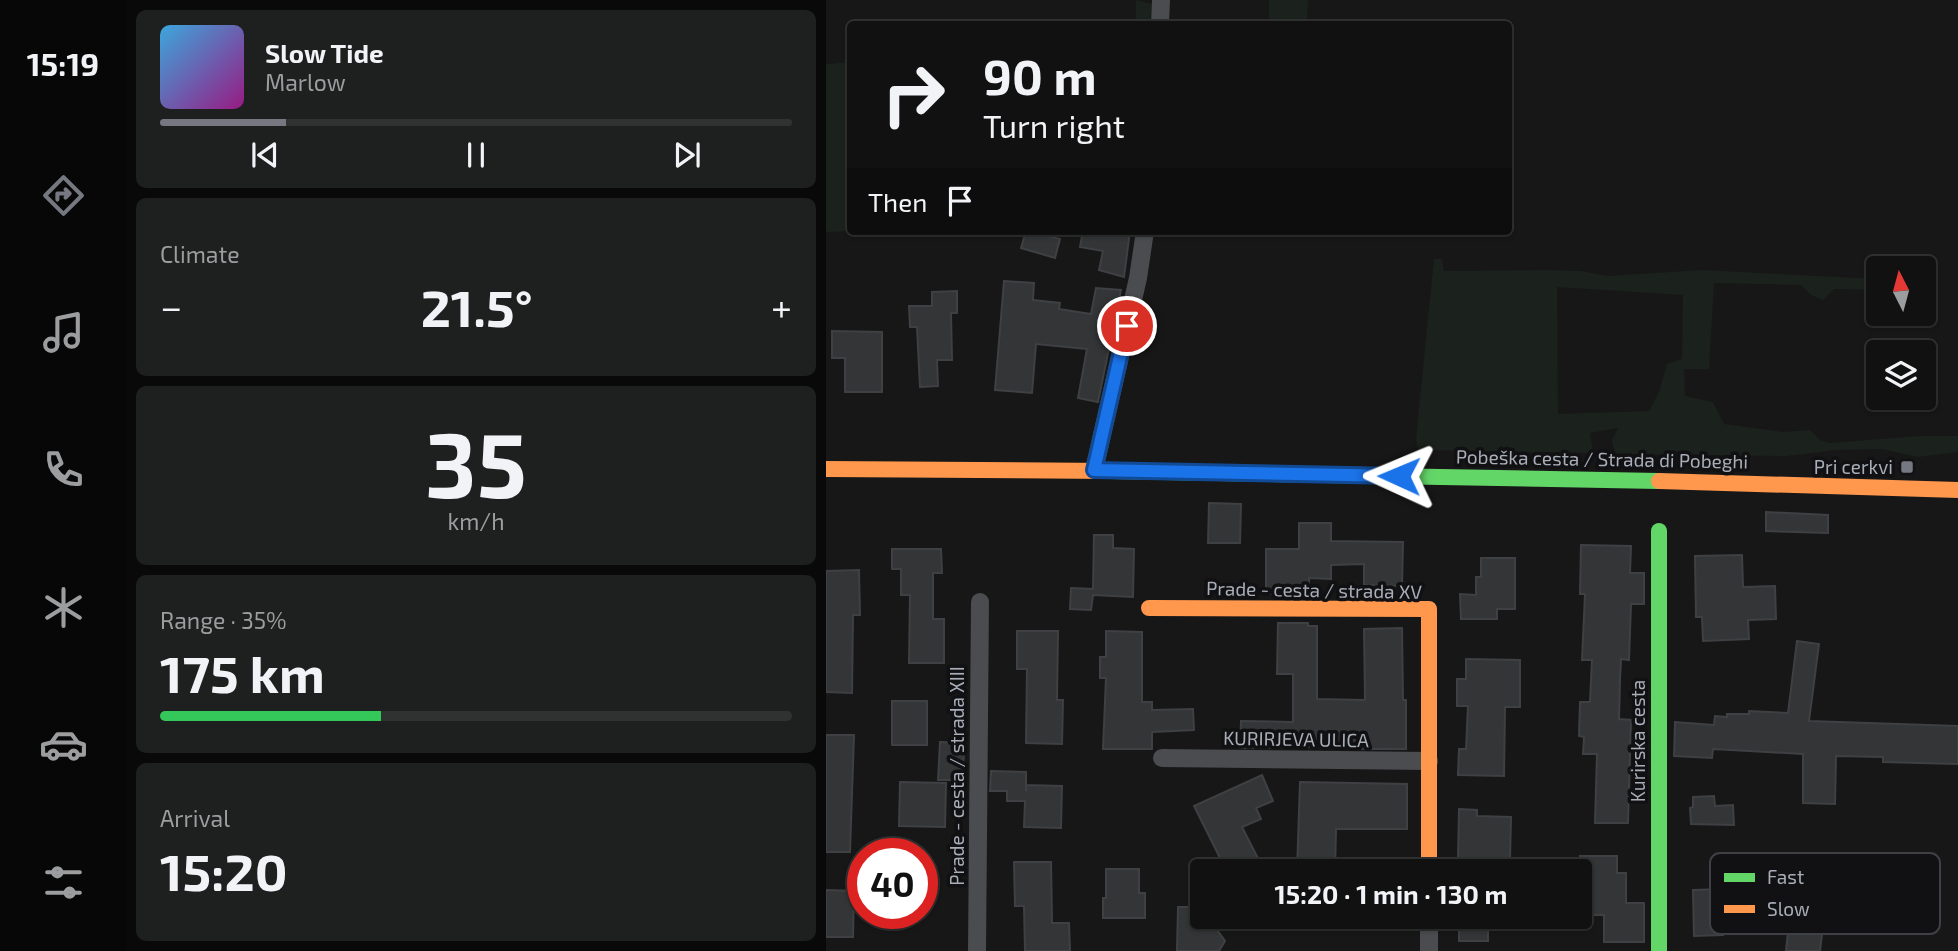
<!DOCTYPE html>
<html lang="en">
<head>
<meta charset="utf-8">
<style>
  body { margin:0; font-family:"Exo 2",sans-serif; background:#1e1f1f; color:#f1f3f6; height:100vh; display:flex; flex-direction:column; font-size:26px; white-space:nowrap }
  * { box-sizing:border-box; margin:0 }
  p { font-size:23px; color:#9c9d9f }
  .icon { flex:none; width:38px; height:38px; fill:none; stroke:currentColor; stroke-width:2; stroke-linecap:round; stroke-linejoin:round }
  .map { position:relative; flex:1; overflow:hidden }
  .side { display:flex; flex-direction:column; gap:10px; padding:10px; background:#090909; width:700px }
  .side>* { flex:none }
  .banner { position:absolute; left:21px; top:21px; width:665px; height:214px; border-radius:7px; box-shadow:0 2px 5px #0004,0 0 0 2px #303131; background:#111; color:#f1f3f6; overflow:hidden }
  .needle { width:46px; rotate:354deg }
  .tools { position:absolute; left:1040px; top:256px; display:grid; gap:14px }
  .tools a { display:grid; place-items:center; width:70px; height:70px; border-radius:7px; background:#111; box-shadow:0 2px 5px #0004,0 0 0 2px #303131; font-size:35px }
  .speed { position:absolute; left:21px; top:838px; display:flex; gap:14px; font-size:35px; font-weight:700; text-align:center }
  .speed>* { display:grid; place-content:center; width:91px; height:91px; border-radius:50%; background:#111; box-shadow:0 2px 5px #0004,0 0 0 2px #303131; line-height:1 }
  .speed .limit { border:10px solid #d22; background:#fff; color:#111 }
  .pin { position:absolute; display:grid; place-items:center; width:60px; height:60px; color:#fff; margin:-30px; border:4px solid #fff; border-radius:50%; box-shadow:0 2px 7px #0007 }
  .me { position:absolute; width:77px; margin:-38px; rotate:271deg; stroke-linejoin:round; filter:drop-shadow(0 0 5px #0008) }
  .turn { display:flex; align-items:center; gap:24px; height:147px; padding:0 21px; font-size:32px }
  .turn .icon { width:91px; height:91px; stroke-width:2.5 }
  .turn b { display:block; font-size:49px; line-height:60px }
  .then { display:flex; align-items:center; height:66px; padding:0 21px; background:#0003; gap:14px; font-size:26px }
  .big { font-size:52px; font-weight:700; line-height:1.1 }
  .side .widget { flex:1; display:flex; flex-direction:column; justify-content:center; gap:10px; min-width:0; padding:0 24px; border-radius:10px; background:#1e1f1f }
  .side .dial { align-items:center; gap:0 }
  .dial b { font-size:91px; line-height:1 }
  .song { display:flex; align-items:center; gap:21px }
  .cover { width:84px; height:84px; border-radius:10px; background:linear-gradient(135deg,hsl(200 70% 55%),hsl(310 70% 35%)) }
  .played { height:7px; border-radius:4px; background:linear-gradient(90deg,#757880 20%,#303131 20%) }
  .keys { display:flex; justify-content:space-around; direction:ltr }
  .heat { display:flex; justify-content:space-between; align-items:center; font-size:38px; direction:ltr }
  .charge { height:10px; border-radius:5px; background:linear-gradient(90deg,#34c759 35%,#303131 0) }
  .trip { position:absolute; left:364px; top:859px; width:402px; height:70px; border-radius:7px; background:#111; box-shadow:0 2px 5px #0004,0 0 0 2px #303131; font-weight:700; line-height:70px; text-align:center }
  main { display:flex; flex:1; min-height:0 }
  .tab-bar { display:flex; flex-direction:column; width:126px; justify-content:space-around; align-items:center; background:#070707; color:#9c9d9f }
  .tab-bar .icon { width:49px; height:49px }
  .tab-bar .selected { color:#757880 }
  .tab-bar b { font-size:32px; color:#f1f3f6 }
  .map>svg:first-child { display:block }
</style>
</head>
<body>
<main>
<nav class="tab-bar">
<b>15:19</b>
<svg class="icon selected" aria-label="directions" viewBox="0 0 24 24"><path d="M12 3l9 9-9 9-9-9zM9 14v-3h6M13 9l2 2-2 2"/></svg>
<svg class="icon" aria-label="music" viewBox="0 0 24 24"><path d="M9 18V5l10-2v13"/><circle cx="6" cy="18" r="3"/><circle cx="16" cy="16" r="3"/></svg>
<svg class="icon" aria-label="phone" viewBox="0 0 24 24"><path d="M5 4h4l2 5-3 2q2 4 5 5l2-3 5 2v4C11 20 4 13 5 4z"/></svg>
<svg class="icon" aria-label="climate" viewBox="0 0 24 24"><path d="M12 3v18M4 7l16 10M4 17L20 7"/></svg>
<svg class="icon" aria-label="car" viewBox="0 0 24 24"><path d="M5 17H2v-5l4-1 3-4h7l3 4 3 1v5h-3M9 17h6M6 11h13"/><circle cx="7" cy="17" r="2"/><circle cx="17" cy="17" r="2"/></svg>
<svg class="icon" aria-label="filters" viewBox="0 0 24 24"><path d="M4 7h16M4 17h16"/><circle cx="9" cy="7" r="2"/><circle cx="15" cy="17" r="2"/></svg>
</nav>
<section class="side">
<div class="widget">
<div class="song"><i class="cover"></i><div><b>Slow Tide</b><p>Marlow</p></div></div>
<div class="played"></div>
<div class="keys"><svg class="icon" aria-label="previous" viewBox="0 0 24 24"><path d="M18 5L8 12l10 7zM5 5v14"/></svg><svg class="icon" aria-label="pause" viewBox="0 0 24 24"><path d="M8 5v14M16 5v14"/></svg><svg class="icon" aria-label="next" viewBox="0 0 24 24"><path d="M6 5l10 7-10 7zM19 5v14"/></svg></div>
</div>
<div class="widget"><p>Climate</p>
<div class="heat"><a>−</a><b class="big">21.5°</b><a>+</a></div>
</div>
<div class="widget dial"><b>35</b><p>km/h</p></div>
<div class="widget"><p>Range · 35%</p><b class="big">175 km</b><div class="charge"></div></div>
<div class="widget"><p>Arrival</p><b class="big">15:20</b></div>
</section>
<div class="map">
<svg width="1132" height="951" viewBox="0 0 1132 951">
  <rect width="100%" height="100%" fill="#171717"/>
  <g fill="#1b211c" fill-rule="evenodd">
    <polygon points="310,0 326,4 324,24 222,24 310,21"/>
    <polygon points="443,0 482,0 481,24 443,24"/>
    <polygon points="24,62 24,231 0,232 0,64"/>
    <path d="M608,259H616L618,271L722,270L755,271L781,276L876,270L1052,279V290L1008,289L997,300L985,295L975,285L888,283L883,369H858L859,396L887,402L898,424L957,432L984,430L994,440L1004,443L1093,436H1132V452L1092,457L1056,449L1010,450L961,456L789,454L786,440L792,428L764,433L767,453L592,450L590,440ZM731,287L857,295L856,359L841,364L833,392L823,411L732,414Z"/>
  </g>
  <g fill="#343537" stroke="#3f4043" stroke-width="2">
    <polygon points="200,231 234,239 229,258 195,248"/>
    <polygon points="257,231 304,231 298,277 273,270 277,251 254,247"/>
    <polygon points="178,281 208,283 207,300 234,303 233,309 265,314 270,288 295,290 272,402 252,398 261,349 210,344 206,393 169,390"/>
    <polygon points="131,291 131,313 125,313 126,360 111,360 112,386 94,387 91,327 84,327 83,306 106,306 106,292"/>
    <polygon points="6,331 56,332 56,392 19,392 19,358 6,358"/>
    <polygon points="383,503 415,504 414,543 382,543"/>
    <polygon points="940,512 1002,515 1002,533 940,531"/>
    <polygon points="473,523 505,523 505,541 577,542 576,586 538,585 538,564 505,565 505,579 483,578 483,594 440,594 440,549 473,549"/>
    <polygon points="268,535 287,535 287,548 308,549 307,597 267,595 265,610 244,609 245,588 267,589"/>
    <polygon points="755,545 805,546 804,573 818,573 818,604 805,604 803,660 795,659 794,680 793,719 805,720 802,823 769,823 771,754 757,754 758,737 753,736 754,702 764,702 766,660 756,660 759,594 754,594"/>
    <polygon points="66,549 115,549 116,573 107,573 107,619 118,619 118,663 83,663 84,595 75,595 75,569 66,569"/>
    <polygon points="916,555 917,587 949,586 950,619 922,620 923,639 877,641 876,617 870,617 869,556"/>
    <polygon points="655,558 689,558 689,609 671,609 671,619 635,619 634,594 650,595 650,577 655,577"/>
    <polygon points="33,570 34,615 27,615 26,693 0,692 0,571"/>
    <polygon points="452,623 482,623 482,626 491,626 491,699 539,700 538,629 576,628 577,700 580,700 580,749 532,749 532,746 414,748 415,721 467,722 467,674 451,674"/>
    <polygon points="191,631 232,631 231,700 237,700 236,744 200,743 201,669 191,669"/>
    <polygon points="280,631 316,632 316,702 326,702 326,710 367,709 368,730 326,732 326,749 277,749 280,678 274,678 274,657 280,657"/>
    <polygon points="971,641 993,644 983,721 1132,726 1132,764 1057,762 1057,757 1010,756 1009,804 977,803 977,754 887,749 886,758 848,756 849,722 888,725 889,716 901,717 901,714 923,714 923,711 962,713"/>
    <polygon points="640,659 694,660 694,707 679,707 678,776 632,775 633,749 640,749 642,706 631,706 631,679 640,679"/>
    <rect x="66" y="701" width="35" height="44"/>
    <polygon points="0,735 28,735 24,852 0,852"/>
    <polygon points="114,742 138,743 137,780 112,780"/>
    <polygon points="165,771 200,772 200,791 200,785 236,786 235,828 198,827 199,801 181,801 181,791 164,791"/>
    <polygon points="436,775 447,801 430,808 435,819 416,827 439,872 401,872 368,806"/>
    <polygon points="74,782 120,783 119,827 73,826"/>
    <polygon points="474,782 581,784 581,829 510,829 509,872 471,872"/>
    <polygon points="888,796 889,806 907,805 908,825 865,824 864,808 867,807 867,797"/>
    <polygon points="633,809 651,810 651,816 685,817 684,861 632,859"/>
    <polygon points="754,856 791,856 791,873 800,873 800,903 818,903 818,942 778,942 778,915 766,915 765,889 754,889"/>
    <polygon points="188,862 225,862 226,923 243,923 244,951 199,951 198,906 189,906"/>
    <polygon points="280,869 313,869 313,893 319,893 319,918 277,918 277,898 280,898"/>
    <polygon points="899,889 900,921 897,921 897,935 868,936 867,890"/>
    <polygon points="0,890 28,891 27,937 0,937"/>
    <polygon points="352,907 376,907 376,917 382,917 399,941 393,951 351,951"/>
    <rect x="633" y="917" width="29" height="24"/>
    <polygon points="963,922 997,926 994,951 960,951"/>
  </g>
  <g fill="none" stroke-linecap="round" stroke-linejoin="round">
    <g stroke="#4b4c50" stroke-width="18">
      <polyline points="334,24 335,0"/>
      <polyline points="268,470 312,278 319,231"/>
      <polyline points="336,758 603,761"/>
      <polyline points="151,951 154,602"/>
      <polyline points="603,951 603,917"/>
    </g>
    <g stroke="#63d668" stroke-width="16">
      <polyline points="285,471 833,481"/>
      <polyline points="833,531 833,951"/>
    </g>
    <g stroke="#ff974d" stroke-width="16">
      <polyline points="0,469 285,471"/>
      <polyline points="833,481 1132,490"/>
      <polyline points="323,608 603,609 603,872"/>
    </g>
  </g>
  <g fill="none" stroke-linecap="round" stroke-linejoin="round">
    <g stroke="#114b97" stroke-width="18">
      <polyline id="route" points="301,326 268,470 573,476"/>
    </g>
    <use href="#route" stroke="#1a73e8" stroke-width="12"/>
  </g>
  <rect fill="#757880" stroke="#111113" stroke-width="2.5" x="1074" y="460" width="14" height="14" rx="3.5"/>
  <g text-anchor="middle" stroke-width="7" stroke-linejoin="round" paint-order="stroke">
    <g font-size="19" fill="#a8adb8" stroke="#111113">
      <text transform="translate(776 459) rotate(1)" y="7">Pobeška cesta / Strada di Pobeghi</text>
      <text transform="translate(488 590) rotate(1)" y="7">Prade - cesta / strada XV</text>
      <text transform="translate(470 739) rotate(1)" y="7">KURIRJEVA ULICA</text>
      <text transform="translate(812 741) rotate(-90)" y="7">Kurirska cesta</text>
      <text transform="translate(131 776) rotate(-90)" y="7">Prade - cesta / strada XIII</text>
    </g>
    <g font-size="19" fill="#a8adb8" stroke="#111113" text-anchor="end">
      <text x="1067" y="474">Pri cerkvi</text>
    </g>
  </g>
  <rect x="884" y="853" width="230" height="81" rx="10" fill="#111113" stroke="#3e4045" stroke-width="2"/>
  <rect x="898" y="873" width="31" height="9" fill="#63d668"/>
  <rect x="898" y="905" width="31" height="8" fill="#ff974d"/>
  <g font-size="19" fill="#a8adb8">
    <text x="941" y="884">Fast</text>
    <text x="941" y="916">Slow</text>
  </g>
</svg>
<div class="tools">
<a><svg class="needle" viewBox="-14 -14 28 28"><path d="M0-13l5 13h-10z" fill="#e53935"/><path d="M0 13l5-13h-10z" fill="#9c9d9f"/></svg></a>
<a><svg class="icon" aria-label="layers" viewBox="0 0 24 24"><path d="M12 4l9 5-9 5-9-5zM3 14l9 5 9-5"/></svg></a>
</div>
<div class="speed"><div class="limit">40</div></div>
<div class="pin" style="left:301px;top:326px;background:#d93025"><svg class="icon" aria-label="arrive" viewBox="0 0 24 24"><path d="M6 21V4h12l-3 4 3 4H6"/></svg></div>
<svg class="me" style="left:573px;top:476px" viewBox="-20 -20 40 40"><path d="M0-17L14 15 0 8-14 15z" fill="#1a73e8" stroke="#fff" stroke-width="4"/></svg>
<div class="trip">15:20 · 1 min · 130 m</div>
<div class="banner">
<div class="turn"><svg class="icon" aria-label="right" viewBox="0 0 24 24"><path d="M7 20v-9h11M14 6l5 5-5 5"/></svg><div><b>90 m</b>Turn right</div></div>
<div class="then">Then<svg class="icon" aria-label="arrive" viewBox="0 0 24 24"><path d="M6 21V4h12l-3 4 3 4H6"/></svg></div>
</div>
</div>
</main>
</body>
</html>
